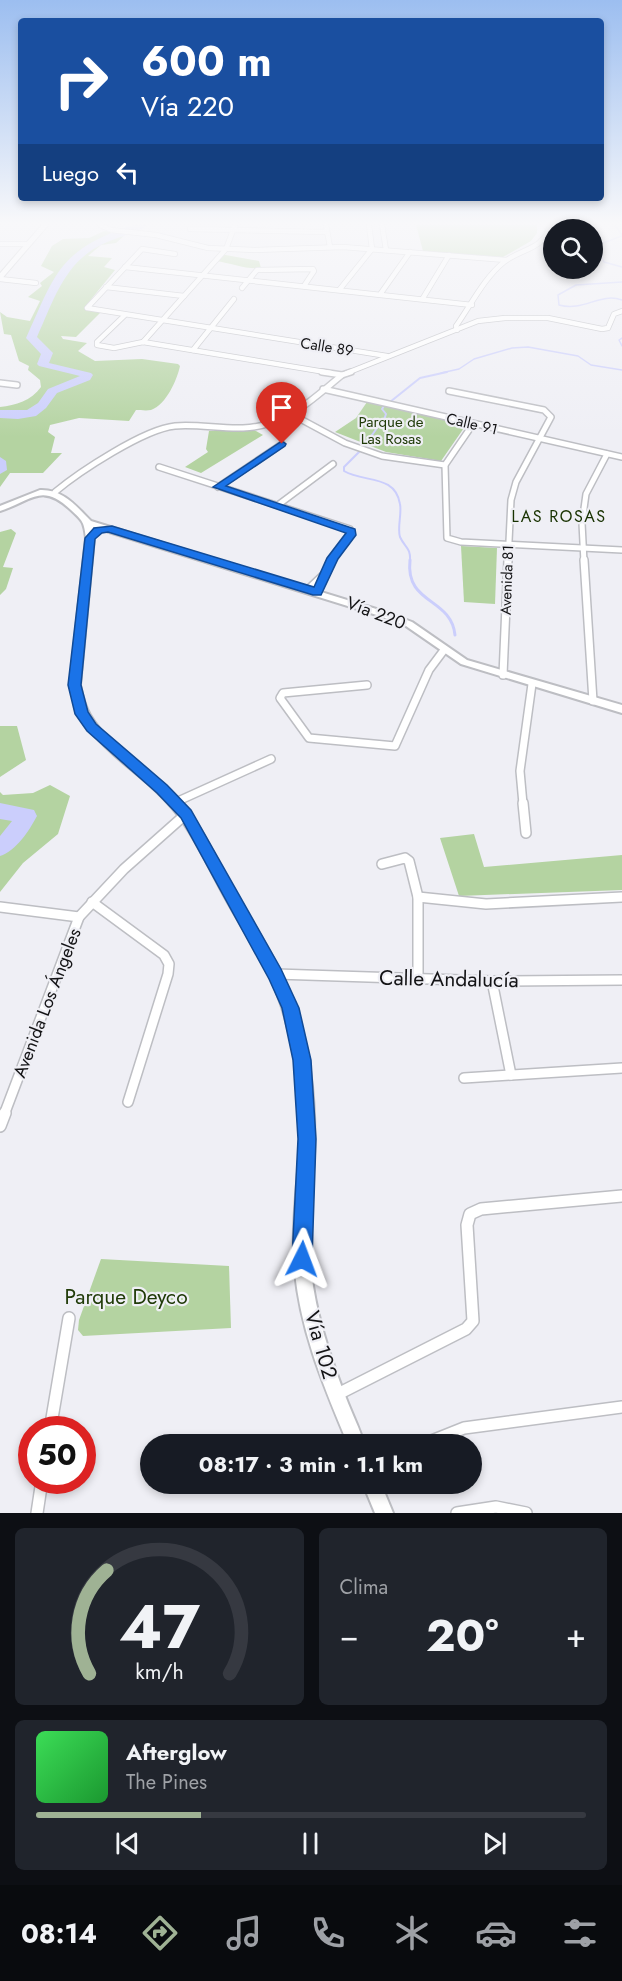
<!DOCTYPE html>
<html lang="es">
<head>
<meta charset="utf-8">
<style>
  body { margin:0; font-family:Jost,sans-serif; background:#20242c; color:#f1f3f6; height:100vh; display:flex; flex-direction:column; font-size:22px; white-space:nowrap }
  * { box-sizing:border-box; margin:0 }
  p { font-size:20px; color:#9ea1a6 }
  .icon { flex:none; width:33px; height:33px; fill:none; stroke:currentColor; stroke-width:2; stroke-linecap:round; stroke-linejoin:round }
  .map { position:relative; height:1513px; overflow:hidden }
  .details { display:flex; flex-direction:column; gap:15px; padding:15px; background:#0d0f14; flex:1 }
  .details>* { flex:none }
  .guide { position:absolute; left:18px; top:18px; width:586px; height:183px; border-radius:6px; box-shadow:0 3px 9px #0003; background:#1a4fa0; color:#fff; overflow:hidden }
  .tools { position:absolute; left:543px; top:219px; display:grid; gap:12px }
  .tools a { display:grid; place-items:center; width:60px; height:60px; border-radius:50%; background:#171b24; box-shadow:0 3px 9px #0003; font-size:30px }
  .speed { position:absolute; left:18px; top:1416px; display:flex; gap:12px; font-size:30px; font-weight:700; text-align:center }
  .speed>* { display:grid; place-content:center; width:78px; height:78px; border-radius:50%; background:#171b24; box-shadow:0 3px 9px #0003; line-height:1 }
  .speed .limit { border:9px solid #d22; background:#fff; color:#111 }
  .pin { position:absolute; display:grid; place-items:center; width:51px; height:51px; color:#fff; margin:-62px -26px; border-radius:50% 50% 50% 0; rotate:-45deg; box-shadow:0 0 6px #0007 }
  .pin .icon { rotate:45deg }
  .me { position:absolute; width:66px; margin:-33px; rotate:3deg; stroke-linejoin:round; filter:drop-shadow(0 0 4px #0008) }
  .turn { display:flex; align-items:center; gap:21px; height:126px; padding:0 24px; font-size:27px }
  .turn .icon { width:78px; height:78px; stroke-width:2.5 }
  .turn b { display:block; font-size:42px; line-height:51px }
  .then { display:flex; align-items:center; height:57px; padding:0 24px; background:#0003; gap:12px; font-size:22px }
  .big { font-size:45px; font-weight:700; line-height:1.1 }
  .details .tile { flex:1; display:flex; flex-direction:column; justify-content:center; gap:9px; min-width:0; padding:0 21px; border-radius:9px; background:#20242c }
  .details .dial { align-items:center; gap:0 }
  .dial svg { height:156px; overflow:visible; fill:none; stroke:#363941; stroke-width:7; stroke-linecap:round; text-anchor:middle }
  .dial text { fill:#f1f3f6; stroke:none }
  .song { display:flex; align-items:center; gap:18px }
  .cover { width:72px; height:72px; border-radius:9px; background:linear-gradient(135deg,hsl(130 70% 55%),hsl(130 70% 35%)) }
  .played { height:6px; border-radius:3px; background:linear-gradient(90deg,#9fb294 30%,#363941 30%) }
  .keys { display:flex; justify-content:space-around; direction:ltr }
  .heat { display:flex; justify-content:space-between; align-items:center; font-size:33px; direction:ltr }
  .details .tiles { flex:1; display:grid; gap:15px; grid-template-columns:1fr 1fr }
  .tile:last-child { grid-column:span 2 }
  .trip { position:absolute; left:140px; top:1434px; width:342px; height:60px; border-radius:30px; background:#171b24; box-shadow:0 3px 9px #0003; font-weight:700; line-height:60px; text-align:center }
  .tabs { display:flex; height:96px; justify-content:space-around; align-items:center; background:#090b0e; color:#9ea1a6 }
  .tabs .icon { width:42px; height:42px }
  .tabs .active { color:#9fb294 }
  .tabs b { font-size:27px; color:#f1f3f6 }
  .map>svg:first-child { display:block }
</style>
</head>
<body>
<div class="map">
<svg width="622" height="1513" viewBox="0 0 622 1513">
  <rect width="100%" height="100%" fill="#efeff5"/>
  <g fill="#b4d3a1">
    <polygon points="416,225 537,225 537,233 531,241 503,257 423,251"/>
    <path d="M104,231L127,233L116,243L101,245L88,256L112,258L104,267L115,270L84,308L86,310L101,312L76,337L61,336L63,339L87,343L78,351L95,361L142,359L178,364L180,366C177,380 166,405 151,410C146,411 140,410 136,410L129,421L79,418L50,425L48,432L55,437L51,453H62L43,473H10L0,487V407C16,405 31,401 41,387L40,380L28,370L29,366L19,361L11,335L4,334L0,312L7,317L30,321L40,301L28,297L42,286L40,283L54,272L41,266L52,246L63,239L89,238Z"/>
    <path d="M220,254L259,261L261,268C247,270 231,263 216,261Z"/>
    <polygon points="367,402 466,425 441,461 386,452 335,432 356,418"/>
    <polygon points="209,431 256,431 263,435 201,473 185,467 208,452 206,449"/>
    <polygon points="11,529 16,533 3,567 13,568 6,589 0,595 0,532"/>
    <polygon points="461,546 497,548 495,604 464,602"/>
    <polygon points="0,726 17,726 26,760 0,777"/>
    <polygon points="50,785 70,796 58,834 23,863 0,892 0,792 3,795 33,793"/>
    <polygon points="474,834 484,867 622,855 622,890 459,896 440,838"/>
    <polygon points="101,1259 229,1266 231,1328 83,1336 78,1330 79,1320"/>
  </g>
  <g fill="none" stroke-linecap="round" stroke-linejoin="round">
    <g stroke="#cbcefc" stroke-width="1.5">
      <polyline points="615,225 622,235"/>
      <polyline points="622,236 600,244 597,249 604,262 622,267"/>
      <path d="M622,282L576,285L558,295L559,305C584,312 600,292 622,300"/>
      <polyline points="622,338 619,340 622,346"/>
      <polyline points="441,373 459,369 474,359 512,348 528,347 578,356 591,365 622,370"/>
    </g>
    <g stroke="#cbcefc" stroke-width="2">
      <polyline points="390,402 420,378 447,372"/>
      <polyline points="364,446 385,417 386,414 382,409 384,406"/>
      <path d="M360,451L344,467V471C364,483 395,474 400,504C402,514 397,528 400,537C405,548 411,547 410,562"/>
    </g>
    <path stroke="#cbcefc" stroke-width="3" d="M410,560C405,605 451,597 455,635"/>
    <g fill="#cbcefc" fill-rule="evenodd">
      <path d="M133,225H148C135,234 116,237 101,245C64,263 53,302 37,337L53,353L49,363L91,373L93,375L90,380L57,393L46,408L36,416L18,419L0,418V410H27L38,403L48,389L80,376L39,366L37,364L41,354L26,338C56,272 59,250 133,225Z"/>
      <polygon points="0,457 6,461 7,470 0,474"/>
      <path d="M0,803L34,810L37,816C29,831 16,851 0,856V836L12,821L0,819Z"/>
    </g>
    <g stroke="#bdbec3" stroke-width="6">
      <g id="minor-far4">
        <polyline points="100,225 111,230 156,235 208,248 255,250 343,247 506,260"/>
        <polyline points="326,225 330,247"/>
        <polyline points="369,225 372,249"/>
        <polyline points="382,225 386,250"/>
        <polyline points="190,229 327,232"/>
        <polyline points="0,244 26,244"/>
        <polyline points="175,254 142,249 87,308 387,356"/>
        <polyline points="125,267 472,305"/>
        <polyline points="0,279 36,283"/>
        <polyline points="106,287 184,296"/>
        <polyline points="242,288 257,270 313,269 314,271 304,286"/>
        <polyline points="340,289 372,249"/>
        <polyline points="381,293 410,252"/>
        <polyline points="423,298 449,255"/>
        <polyline points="125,315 97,342 97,345 114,348 143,342 331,373"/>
        <path d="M457,330L456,326C471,305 484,278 504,262C522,248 544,250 550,225"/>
        <polyline points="143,342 226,249 235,225"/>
        <polyline points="193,350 234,299"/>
        <polyline points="347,373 478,321 505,318 548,318 602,329 608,328 614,314 622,311"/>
      </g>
    </g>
    <g stroke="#bdbec3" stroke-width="8">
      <g id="minor-far3">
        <polyline points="322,372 342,375"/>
        <polyline points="0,383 17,385"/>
        <polyline points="323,389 622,457"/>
        <polyline points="449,391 544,410 551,417 516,482 511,500 508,562"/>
        <polyline points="293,415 345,443 382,456 445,465"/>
        <polyline points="473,424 445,465 447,538 461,542 622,550"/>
        <polyline points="159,467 350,529 352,533 331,562"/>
        <polyline points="218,487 282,444"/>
        <path d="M55,492C79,472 144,429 175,426C197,424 221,429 243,428C287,426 310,401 342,375L351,372"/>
        <polyline points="278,505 333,464"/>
        <polyline points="584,562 582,523 586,494 607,454"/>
      </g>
    </g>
    <g stroke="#bdbec3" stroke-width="10">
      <g id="minor-far2">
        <polyline points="584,560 593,701"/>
        <polyline points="309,589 325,574"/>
        <polyline points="317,592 332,560"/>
        <polyline points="503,675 508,560"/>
        <polyline points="367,685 283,693 280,698 309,738 395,746 429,670 444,650"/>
        <polyline points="176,802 271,759"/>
        <polyline points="523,804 520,771 532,684"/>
      </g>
    </g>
    <g stroke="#bdbec3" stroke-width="12">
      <g id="minor-far1">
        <polyline points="523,803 526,833"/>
        <polyline points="382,864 405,858 409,861 418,897 418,980"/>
        <polyline points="418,897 486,904 622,897"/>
        <polyline points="92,902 164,955 169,964 168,974 128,1102"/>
        <polyline points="0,907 79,917"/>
        <polyline points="276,974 492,981 622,980"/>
        <polyline points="492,981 511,1075"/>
        <polyline points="464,1078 622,1068"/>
        <polyline points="4,1115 79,917 124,869 186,814"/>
      </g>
    </g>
    <g stroke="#bdbec3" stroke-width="14">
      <g id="minor">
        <polyline points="0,1126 5,1113"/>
        <polyline points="336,1395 466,1329 473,1321 467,1225 470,1214 481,1209 622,1196"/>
        <polyline points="50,1430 69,1318"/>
        <polyline points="424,1444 464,1428 622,1407"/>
        <polyline points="37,1513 42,1480"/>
        <polyline points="457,1513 496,1507 526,1513"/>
      </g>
    </g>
    <g stroke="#bdbec3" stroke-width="7">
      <polyline id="tertiary" points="0,277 45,225"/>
    </g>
    <g stroke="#bdbec3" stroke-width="4">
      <g id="secondary">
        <path d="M40,490C63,489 76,506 91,521L386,612L412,622L467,660L622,705V713L461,664L406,626L380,616L93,527L94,538L80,685C82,695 84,705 90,715C113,754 160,773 187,809C206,835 218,864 234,891C254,926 276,958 290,995C310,1044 316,1102 314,1155C312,1189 307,1224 310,1259C313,1307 329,1354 346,1398C352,1414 360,1429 364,1444H348C323,1385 297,1323 294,1258C292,1220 298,1182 300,1145C302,1087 293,1025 268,972C255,946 239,923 225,897C210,870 197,840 178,815C141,766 84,750 70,685L86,538C84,522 83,521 71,510C41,482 32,501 0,511V506Z"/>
        <polygon points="363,1484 381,1484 393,1513 375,1513"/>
      </g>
    </g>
    <use href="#minor-far4" stroke="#fff" stroke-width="4.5"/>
    <use href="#minor-far3" stroke="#fff" stroke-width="5"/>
    <use href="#minor-far2" stroke="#fff" stroke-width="7"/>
    <use href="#minor-far1" stroke="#fff" stroke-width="9"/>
    <use href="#minor" stroke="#fff" stroke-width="11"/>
    <use href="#tertiary" stroke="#fff" stroke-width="5"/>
    <use href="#secondary" fill="#fff" fill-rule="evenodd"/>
  </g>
  <linearGradient id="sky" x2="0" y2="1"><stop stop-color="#9cbef0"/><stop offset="0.51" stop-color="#f8f8fa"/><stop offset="1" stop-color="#f8f8fa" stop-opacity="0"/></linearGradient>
  <rect width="622" height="437" fill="url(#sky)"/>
  <polygon fill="#1a73e8" stroke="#114b97" stroke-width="1.5" points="282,441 286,444 285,446 226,486 355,529 356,535 338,559 321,595 313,595 108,532 102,533 95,539 81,685 88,712 96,724 167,785 191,810 281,969 299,1008 311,1060 316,1139 312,1259 309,1266 302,1269 295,1266 292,1259 298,1139 293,1060 282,1008 269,979 181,818 157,793 87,731 75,714 68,685 85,538 94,528 112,526 314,587 327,558 346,533 213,487"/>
  <g text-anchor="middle" stroke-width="4.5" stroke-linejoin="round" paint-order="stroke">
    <g font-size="15" fill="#141416" stroke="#efeff5">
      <text transform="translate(327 347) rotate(9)" y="5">Calle 89</text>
      <text transform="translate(472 424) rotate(13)" y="5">Calle 91</text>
      <text transform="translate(507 580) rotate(-88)" y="5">Avenida 81</text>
    </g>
    <g font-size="15" fill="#203b08" stroke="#efeff5">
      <text x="391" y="427">Parque de<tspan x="391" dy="17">Las Rosas</tspan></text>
    </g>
    <g font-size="16" letter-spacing="1.5" fill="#183201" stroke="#efeff5">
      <text x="559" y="522">LAS ROSAS</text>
    </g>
    <g font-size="18" fill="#141416" stroke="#efeff5">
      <text transform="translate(376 613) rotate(21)" y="6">Vía 220</text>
      <text transform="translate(47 1003) rotate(-69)" y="6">Avenida Los Ángeles</text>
    </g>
    <g font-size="21" fill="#141416" stroke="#efeff5">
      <text transform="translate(449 979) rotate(1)" y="7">Calle Andalucía</text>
      <text transform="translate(321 1345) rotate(74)" y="7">Vía 102</text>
    </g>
    <g font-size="21" fill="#203b08" stroke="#efeff5">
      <text x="126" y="1304">Parque Deyco</text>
    </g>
  </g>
</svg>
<div class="tools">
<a><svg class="icon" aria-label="search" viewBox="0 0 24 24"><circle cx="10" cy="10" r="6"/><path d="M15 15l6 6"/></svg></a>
</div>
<div class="speed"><div class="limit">50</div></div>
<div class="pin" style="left:282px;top:444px;background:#d93025"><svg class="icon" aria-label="arrive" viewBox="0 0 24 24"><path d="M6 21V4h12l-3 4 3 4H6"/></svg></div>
<svg class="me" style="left:302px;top:1259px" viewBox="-20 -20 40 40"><path d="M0-17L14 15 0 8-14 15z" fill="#1a73e8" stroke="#fff" stroke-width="4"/></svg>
<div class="trip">08:17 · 3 min · 1.1 km</div>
<div class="guide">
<div class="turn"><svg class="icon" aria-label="right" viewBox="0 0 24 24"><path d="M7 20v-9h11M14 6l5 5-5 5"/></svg><div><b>600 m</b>Vía 220</div></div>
<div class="then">Luego<svg class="icon" aria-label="left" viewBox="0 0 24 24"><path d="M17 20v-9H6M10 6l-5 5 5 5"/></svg></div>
</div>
</div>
<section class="details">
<div class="tiles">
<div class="tile dial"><svg viewBox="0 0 100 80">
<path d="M14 69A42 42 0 1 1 86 69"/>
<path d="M14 69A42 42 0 0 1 23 16" stroke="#9fb294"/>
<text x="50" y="56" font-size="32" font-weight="700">47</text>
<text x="50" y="72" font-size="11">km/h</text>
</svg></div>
<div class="tile"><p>Clima</p>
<div class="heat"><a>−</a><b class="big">20°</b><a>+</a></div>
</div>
<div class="tile">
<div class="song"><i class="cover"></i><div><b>Afterglow</b><p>The Pines</p></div></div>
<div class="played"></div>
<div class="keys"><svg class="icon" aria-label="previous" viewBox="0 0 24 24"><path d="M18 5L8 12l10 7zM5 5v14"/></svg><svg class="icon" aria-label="pause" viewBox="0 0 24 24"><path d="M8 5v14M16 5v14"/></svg><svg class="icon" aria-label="next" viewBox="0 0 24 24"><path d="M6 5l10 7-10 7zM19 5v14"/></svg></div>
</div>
</div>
</section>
<nav class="tabs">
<b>08:14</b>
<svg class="icon active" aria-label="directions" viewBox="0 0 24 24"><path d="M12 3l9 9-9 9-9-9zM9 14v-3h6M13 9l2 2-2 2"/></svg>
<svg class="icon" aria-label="music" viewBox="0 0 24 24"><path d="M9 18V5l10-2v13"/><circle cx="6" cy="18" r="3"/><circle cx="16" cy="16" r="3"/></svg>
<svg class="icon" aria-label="phone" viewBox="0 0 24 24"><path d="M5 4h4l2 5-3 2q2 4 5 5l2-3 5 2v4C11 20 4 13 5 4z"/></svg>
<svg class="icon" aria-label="climate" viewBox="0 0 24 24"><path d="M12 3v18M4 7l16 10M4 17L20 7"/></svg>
<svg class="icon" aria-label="car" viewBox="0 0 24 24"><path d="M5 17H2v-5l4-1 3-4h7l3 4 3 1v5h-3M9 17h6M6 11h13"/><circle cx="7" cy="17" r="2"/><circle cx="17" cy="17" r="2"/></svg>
<svg class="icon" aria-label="filters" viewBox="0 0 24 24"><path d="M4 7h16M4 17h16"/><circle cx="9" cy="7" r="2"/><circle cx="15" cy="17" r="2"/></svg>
</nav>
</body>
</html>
